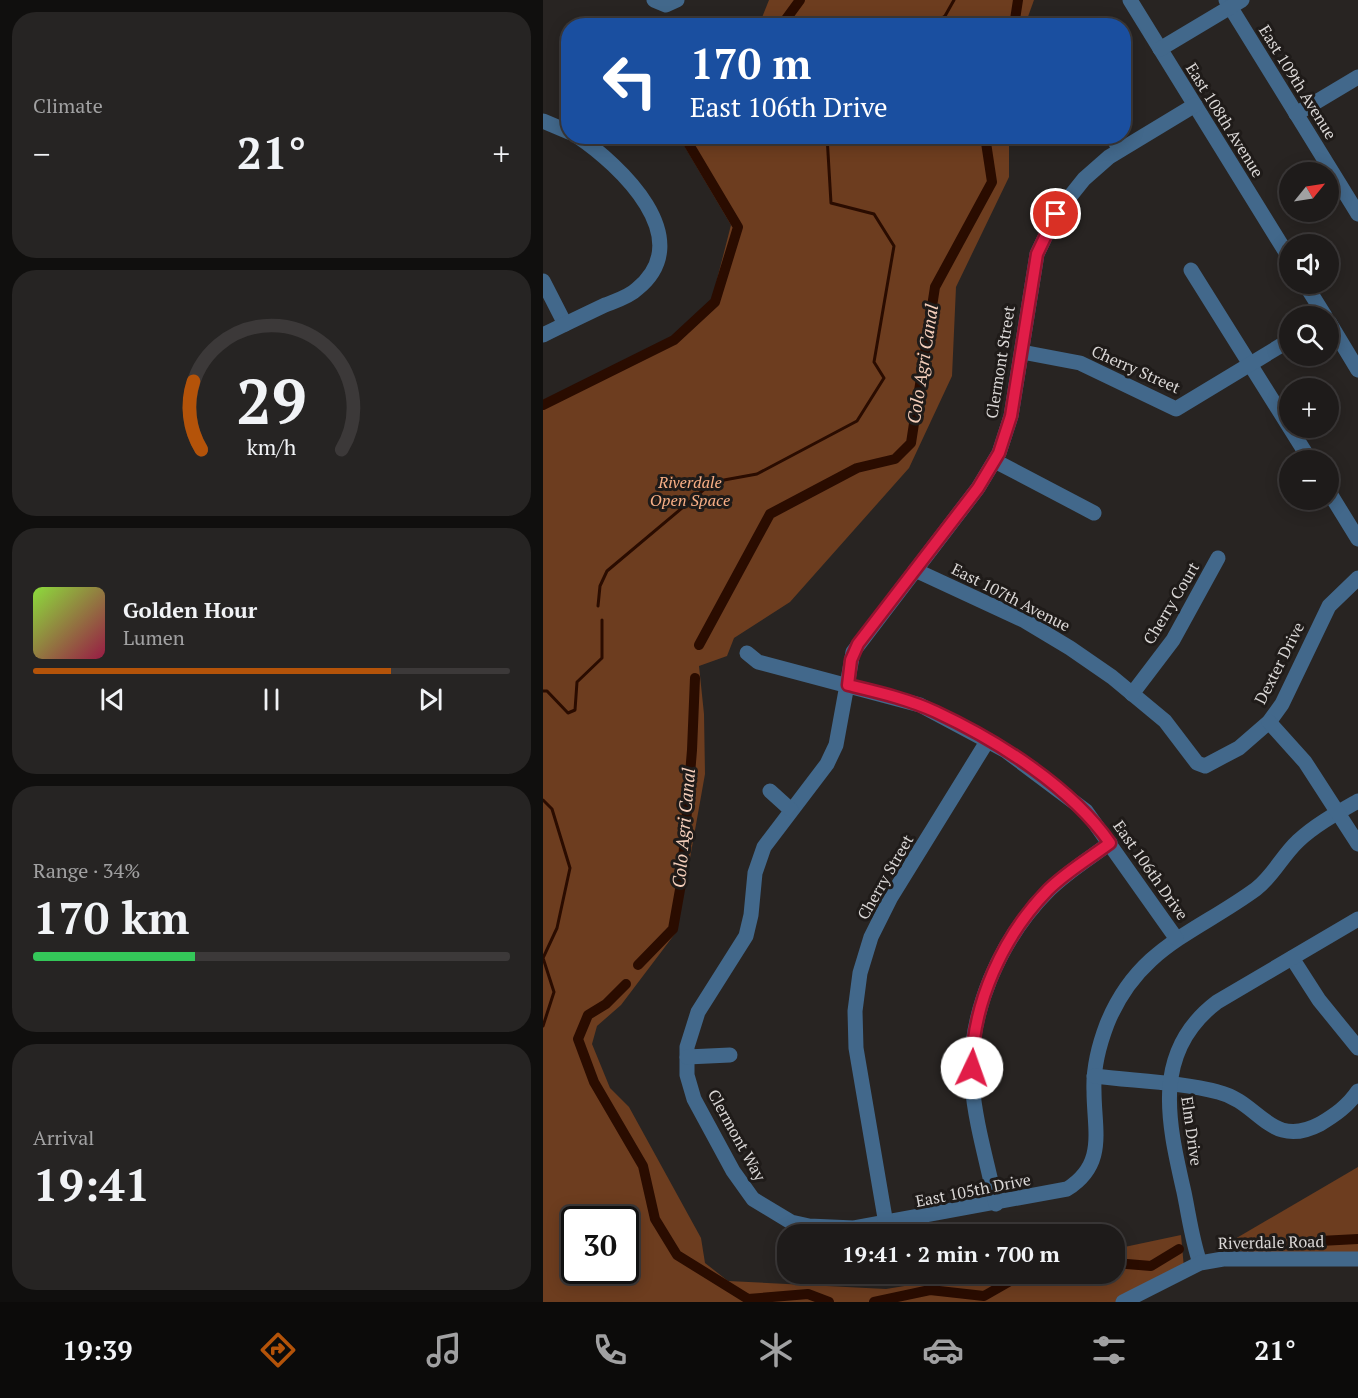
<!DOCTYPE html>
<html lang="en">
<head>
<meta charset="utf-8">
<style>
  body { margin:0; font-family:"PT Serif",serif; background:#262423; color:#f1f3f6; height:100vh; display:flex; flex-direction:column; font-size:22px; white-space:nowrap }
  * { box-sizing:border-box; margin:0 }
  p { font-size:20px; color:#a1a1a2 }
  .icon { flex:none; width:33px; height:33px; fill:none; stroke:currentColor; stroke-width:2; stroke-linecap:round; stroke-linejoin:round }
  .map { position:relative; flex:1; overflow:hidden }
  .side { display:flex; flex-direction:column; gap:12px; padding:12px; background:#100f0e; width:543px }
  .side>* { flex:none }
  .guide { position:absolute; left:18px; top:18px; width:570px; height:126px; border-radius:24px; box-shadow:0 3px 15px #0003,0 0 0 2px #3c3939; background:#1a4fa0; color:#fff; overflow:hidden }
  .needle { width:39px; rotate:60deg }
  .tools { position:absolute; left:736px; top:162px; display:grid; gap:12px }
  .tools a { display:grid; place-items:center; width:60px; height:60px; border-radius:50%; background:#1e1b1a; box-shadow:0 3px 15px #0003,0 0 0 2px #3c3939; font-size:30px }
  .speed { position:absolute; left:18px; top:1206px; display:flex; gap:12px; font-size:30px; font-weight:700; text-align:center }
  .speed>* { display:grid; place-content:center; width:78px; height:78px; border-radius:50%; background:#1e1b1a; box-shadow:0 3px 15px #0003,0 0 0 2px #3c3939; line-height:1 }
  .speed .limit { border:3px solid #111; border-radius:9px; background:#fff; color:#111 }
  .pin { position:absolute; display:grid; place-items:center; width:51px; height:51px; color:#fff; margin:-26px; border:3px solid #fff; border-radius:50%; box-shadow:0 2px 6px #0007 }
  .me { position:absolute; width:66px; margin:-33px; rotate:3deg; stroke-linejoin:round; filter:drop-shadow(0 0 4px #0008) }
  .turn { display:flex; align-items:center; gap:21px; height:126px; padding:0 30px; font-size:27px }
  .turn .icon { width:78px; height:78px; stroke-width:2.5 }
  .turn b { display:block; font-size:42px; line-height:51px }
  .big { font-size:45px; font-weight:800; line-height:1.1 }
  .side .tile { flex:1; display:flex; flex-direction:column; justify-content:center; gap:9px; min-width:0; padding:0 21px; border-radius:24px; background:#262423 }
  .side .dial { align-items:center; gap:0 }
  .dial svg { height:156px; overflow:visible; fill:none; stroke:#3c3939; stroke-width:7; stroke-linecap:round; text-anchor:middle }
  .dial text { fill:#f1f3f6; stroke:none }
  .song { display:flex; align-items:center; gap:18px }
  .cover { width:72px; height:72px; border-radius:9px; background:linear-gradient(135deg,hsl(90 70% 55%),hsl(340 70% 35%)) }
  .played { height:6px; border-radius:3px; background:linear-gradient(90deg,#b45309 75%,#3c3939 75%) }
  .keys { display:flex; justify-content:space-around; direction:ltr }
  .heat { display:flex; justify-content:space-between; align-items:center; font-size:33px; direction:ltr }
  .charge { height:9px; border-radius:4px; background:linear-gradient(90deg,#34c759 34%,#3c3939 0) }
  .trip { position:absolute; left:234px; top:1224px; width:348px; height:60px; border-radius:24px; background:#1e1b1a; box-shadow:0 3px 15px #0003,0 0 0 2px #3c3939; font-weight:800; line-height:60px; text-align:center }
  .dock { display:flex; height:96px; justify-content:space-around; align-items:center; background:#0c0b0a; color:#a1a1a2 }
  .dock .icon { width:42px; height:42px }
  .dock .active { color:#b45309 }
  .dock b { font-size:27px; color:#f1f3f6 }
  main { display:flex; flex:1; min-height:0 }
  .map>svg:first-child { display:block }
</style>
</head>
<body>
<main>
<section class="side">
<div class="tile"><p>Climate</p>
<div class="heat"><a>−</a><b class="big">21°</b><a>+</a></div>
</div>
<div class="tile dial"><svg viewBox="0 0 100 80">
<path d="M14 69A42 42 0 1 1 86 69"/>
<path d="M14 69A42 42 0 0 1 10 34" stroke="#b45309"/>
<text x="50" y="56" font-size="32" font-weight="700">29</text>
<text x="50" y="72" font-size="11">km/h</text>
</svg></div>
<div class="tile">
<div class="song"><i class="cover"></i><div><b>Golden Hour</b><p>Lumen</p></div></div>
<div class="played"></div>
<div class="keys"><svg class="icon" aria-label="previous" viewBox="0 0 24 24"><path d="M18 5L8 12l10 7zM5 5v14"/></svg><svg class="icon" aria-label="pause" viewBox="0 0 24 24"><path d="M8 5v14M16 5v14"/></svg><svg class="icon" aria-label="next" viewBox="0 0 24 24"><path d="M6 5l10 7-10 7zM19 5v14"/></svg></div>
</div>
<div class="tile"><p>Range · 34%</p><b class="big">170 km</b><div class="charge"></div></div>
<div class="tile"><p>Arrival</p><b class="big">19:41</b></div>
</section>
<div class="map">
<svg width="815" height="1302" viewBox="0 0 815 1302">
  <rect width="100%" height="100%" fill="#282422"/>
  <g fill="#6d3d1f" fill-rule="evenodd">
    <polygon points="226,0 491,0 482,25 216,25"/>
    <path d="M136,137H466V177L413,287L409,376L366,468L247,602L191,638L184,656L156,666L161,714L162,774L134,931L78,1005L54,1026L49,1044L67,1088L86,1107L158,1238L162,1263L185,1281L343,1289L436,1274H572V1249L638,1235L641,1268L577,1302H0V400L130,338L169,299L188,225ZM32,1220H82V1270H32Z"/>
    <polygon points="815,1167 815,1253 700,1252 685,1243"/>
  </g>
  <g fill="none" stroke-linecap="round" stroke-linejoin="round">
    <g stroke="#2a0c00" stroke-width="3">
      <polyline points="387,26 402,16 411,0"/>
      <polyline points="55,606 57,586 64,571 170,482 214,474 314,421 341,378 331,362 351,246 331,214 288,203 284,136"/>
      <polyline points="0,691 4,691 25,713 32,710 34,682 59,658 59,620"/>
      <polyline points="0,800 9,809 27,868 14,928 0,958 11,992 0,1026"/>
    </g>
    <g stroke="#2a0c00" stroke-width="10">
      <polyline points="238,26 257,0"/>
      <polyline points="471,26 475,0"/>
      <polyline points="0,405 131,340 172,302 195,227 141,136"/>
      <polyline points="156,645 227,514 314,468 352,459 368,443 392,287 449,182 442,136"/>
      <polyline points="95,965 130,929 138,884 149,750 152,678"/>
      <polyline points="83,984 63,1004 45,1015 35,1039 51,1082 100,1166 112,1219 134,1255 205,1299 265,1294 286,1302"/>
      <polyline points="777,1241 815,1239"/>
      <polyline points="572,1263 608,1266 636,1249"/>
      <polyline points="331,1302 387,1290 441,1296 476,1276 526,1274"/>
    </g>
    <g stroke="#42688b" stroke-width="15">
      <polyline points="111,0 123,5 134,0"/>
      <polyline points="587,0 747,259"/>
      <polyline points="683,0 815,214"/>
      <polyline points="617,49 699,0"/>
      <path d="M652,105L566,157L541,179L513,214L494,254L468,416L456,453L435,488L310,652L293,745L284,764L221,847L212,873L208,915L203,936L155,1012L144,1047V1075L151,1099L190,1171L210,1199L248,1222L266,1226L311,1228L524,1189C564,1164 551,1130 551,1091C550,1069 556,1045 564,1024C595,947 653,933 713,889C730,876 739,856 755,841C772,825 794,813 815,801"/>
      <polyline points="753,114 815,77"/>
      <polyline points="0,121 26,132"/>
      <polyline points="569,136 577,150"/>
      <polyline points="648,270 767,460"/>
      <polyline points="0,281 22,324"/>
      <polyline points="762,284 782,316"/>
      <polyline points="786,322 815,370"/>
      <path d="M0,335C20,325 41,315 62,305C72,301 86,297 94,289C156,239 77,165 34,136"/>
      <polyline points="479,352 537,363 633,409 747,340"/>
      <polyline points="452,461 551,513"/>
      <polyline points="786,492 815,539"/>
      <polyline points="372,570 482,621 527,648 569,677 622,721 654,763 662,766 696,748 726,722 739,704 786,606 815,578"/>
      <polyline points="204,653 215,662 377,705 463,751 543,811 633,938"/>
      <polyline points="589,694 630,640 675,558"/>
      <polyline points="726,722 762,762 815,844"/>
      <polyline points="227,791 248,810"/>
      <polyline points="749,958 776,1000 815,1048"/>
      <polyline points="144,1057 187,1055"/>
      <path d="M551,1076C590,1081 638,1082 675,1092C717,1102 727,1150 777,1124C792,1115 805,1106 815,1091"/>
      <path d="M453,1204C445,1165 432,1123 429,1083C424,1014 457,939 506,890C524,872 547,858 567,843"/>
      <polyline points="343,1224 313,1048 312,1011 317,973 328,937 348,897 445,740"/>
      <path d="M657,1263C649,1240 646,1216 641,1192C625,1122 608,1052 674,1002L815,919"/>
      <polyline points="580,1302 657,1263 680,1259 815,1259"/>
    </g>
  </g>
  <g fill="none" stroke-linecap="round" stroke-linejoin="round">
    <g stroke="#92132f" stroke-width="15">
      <path id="route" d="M429,1068C429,1004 460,936 505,890C523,872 547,858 567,843C528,787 455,741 393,712C365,699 334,692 305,685L308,660L315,644L435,488L456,453L468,416L494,254L513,214"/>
    </g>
    <use href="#route" stroke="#e11d48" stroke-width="10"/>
  </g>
  <g text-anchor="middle" stroke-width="6" stroke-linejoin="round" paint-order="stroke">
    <g font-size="16" fill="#dad7d6" stroke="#1f1b19">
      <text transform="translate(755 82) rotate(58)" y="6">East 109th Avenue</text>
      <text transform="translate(682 120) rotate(58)" y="6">East 108th Avenue</text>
      <text transform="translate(457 362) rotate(-81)" y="6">Clermont Street</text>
      <text transform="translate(593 369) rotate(24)" y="6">Cherry Street</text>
      <text transform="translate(468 597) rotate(27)" y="6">East 107th Avenue</text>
      <text transform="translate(628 603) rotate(-59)" y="6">Cherry Court</text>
      <text transform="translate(736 663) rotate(-63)" y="6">Dexter Drive</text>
      <text transform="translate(608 870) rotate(55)" y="6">East 106th Drive</text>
      <text transform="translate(342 877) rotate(-60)" y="6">Cherry Street</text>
      <text transform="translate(649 1131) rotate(82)" y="6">Elm Drive</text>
      <text transform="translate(194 1135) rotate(61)" y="6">Clermont Way</text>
      <text transform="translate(430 1190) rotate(-11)" y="6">East 105th Drive</text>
      <text transform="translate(728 1242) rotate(-1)" y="6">Riverdale Road</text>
    </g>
    <g font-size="16" font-style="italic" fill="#f8af86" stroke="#1f1b19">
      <text x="147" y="488">Riverdale<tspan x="147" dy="18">Open Space</tspan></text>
    </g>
    <g font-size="18" font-style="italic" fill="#f5cfbb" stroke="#1f1b19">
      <text transform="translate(380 364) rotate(-81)" y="6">Colo Agri Canal</text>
      <text transform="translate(141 828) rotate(-85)" y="6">Colo Agri Canal</text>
    </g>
  </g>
</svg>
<div class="tools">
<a><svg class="needle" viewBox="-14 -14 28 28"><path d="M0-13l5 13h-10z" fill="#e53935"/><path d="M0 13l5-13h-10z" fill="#a1a1a2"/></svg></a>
<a><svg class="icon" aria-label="sound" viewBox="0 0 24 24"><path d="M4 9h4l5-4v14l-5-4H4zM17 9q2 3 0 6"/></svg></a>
<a><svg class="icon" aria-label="search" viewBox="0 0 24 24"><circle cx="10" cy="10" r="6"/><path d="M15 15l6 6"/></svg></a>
<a>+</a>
<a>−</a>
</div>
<div class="speed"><div class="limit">30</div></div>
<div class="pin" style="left:513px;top:214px;background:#d93025"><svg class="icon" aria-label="arrive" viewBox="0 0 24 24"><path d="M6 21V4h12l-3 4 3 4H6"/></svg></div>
<svg class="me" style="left:429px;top:1068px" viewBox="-20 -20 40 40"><circle r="19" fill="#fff"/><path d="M0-13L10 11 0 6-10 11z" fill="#e11d48"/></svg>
<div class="trip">19:41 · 2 min · 700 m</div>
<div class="guide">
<div class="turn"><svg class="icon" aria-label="left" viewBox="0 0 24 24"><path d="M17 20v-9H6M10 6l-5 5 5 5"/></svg><div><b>170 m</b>East 106th Drive</div></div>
</div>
</div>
</main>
<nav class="dock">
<b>19:39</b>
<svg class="icon active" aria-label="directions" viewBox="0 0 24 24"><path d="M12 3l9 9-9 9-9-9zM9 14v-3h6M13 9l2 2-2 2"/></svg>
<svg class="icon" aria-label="music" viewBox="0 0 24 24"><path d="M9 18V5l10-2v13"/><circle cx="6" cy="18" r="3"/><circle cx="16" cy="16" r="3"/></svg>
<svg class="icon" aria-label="phone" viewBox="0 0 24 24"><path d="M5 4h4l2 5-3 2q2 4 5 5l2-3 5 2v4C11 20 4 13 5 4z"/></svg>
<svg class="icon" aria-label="climate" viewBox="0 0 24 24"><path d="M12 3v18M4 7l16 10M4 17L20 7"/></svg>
<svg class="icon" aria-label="car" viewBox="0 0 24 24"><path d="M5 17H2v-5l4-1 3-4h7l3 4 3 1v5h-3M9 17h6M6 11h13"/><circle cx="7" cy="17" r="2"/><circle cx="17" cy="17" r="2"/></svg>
<svg class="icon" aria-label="filters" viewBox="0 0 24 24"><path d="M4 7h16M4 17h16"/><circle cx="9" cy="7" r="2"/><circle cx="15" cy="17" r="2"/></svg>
<b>21°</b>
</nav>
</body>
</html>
